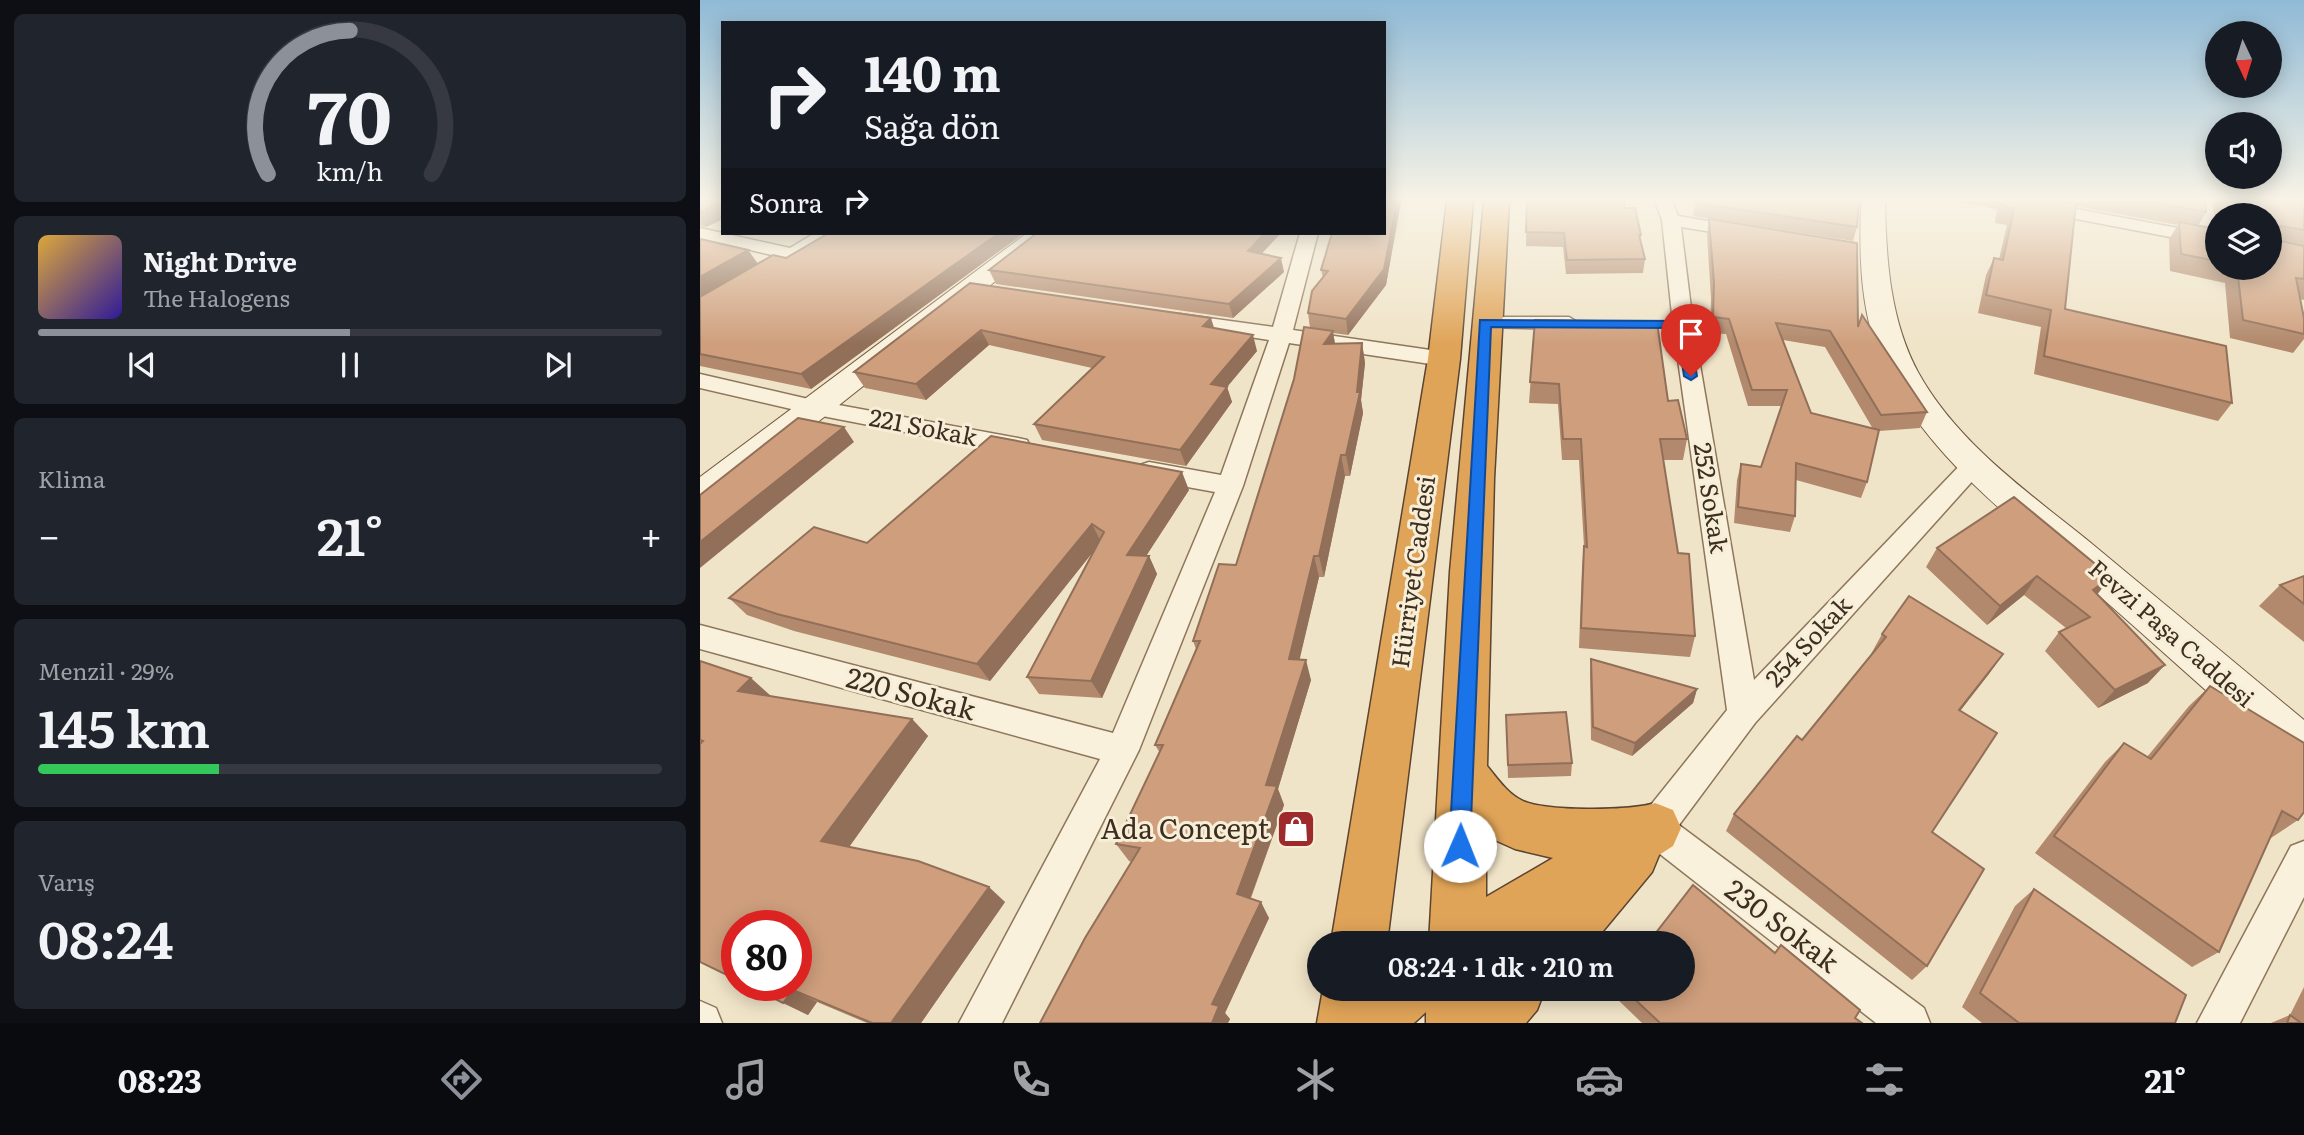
<!DOCTYPE html>
<html lang="tr">
<head>
<meta charset="utf-8">
<style>
  body { margin:0; font-family:Literata,serif; background:#20242c; color:#f1f3f6; height:100vh; display:flex; flex-direction:column; font-size:26px; white-space:nowrap }
  * { box-sizing:border-box; margin:0 }
  p { font-size:23px; color:#9ea1a6 }
  .icon { flex:none; width:38px; height:38px; fill:none; stroke:currentColor; stroke-width:2; stroke-linecap:round; stroke-linejoin:round }
  .map { position:relative; flex:1; overflow:hidden }
  .sheet { display:flex; flex-direction:column; gap:14px; padding:14px; background:#0d0f14; width:700px }
  .sheet>* { flex:none }
  .guide { position:absolute; left:21px; top:21px; width:665px; height:214px; border-radius:0px; box-shadow:0 4px 18px #0003; background:#171b24; color:#f1f3f6; overflow:hidden }
  .needle { width:46px; rotate:176deg }
  .buttons { position:absolute; left:1505px; top:21px; display:grid; gap:14px }
  .buttons a { display:grid; place-items:center; width:77px; height:77px; border-radius:50%; background:#171b24; box-shadow:0 4px 18px #0003; font-size:35px }
  .speed { position:absolute; left:21px; top:910px; display:flex; gap:14px; font-size:35px; font-weight:700; text-align:center }
  .speed>* { display:grid; place-content:center; width:91px; height:91px; border-radius:50%; background:#171b24; box-shadow:0 4px 18px #0003; line-height:1 }
  .speed .limit { border:10px solid #d22; background:#fff; color:#111 }
  .pin { position:absolute; display:grid; place-items:center; width:60px; height:60px; color:#fff; margin:-72px -30px; border-radius:50% 50% 50% 0; rotate:-45deg; box-shadow:0 0 7px #0007 }
  .pin .icon { rotate:45deg }
  .me { position:absolute; width:77px; margin:-38px; rotate:1deg; stroke-linejoin:round; filter:drop-shadow(0 0 5px #0008) }
  .turn { display:flex; align-items:center; gap:24px; height:147px; padding:0 28px; font-size:32px }
  .turn .icon { width:91px; height:91px; stroke-width:2.5 }
  .turn b { display:block; font-size:49px; line-height:60px }
  .then { display:flex; align-items:center; height:66px; padding:0 28px; background:#0003; gap:14px; font-size:26px }
  .big { font-size:52px; font-weight:600; line-height:1.1 }
  .sheet .tile { flex:1; display:flex; flex-direction:column; justify-content:center; gap:10px; min-width:0; padding:0 24px; border-radius:10px; background:#20242c }
  .sheet .dial { align-items:center; gap:0 }
  .dial svg { height:182px; overflow:visible; fill:none; stroke:#363941; stroke-width:7; stroke-linecap:round; text-anchor:middle }
  .dial text { fill:#f1f3f6; stroke:none }
  .song { display:flex; align-items:center; gap:21px }
  .cover { width:84px; height:84px; border-radius:10px; background:linear-gradient(135deg,hsl(40 70% 55%),hsl(250 70% 35%)) }
  .played { height:7px; border-radius:4px; background:linear-gradient(90deg,#8c9099 50%,#363941 50%) }
  .keys { display:flex; justify-content:space-around; direction:ltr }
  .heat { display:flex; justify-content:space-between; align-items:center; font-size:38px; direction:ltr }
  .charge { height:10px; border-radius:5px; background:linear-gradient(90deg,#34c759 29%,#363941 0) }
  .trip { position:absolute; left:607px; top:931px; width:388px; height:70px; border-radius:35px; background:#171b24; box-shadow:0 4px 18px #0003; font-weight:600; line-height:70px; text-align:center }
  .tab-bar { display:flex; height:112px; justify-content:space-around; align-items:center; background:#090b0e; color:#9ea1a6 }
  .tab-bar .icon { width:49px; height:49px }
  .tab-bar .current { color:#8c9099 }
  .tab-bar b { font-size:32px; color:#f1f3f6 }
  main { display:flex; flex:1; min-height:0 }
  .map>svg:first-child { display:block }
</style>
</head>
<body>
<main>
<section class="sheet">
<div class="tile dial"><svg viewBox="0 0 100 80">
<path d="M14 69A42 42 0 1 1 86 69"/>
<path d="M14 69A42 42 0 0 1 50 6" stroke="#8c9099"/>
<text x="50" y="56" font-size="32" font-weight="700">70</text>
<text x="50" y="72" font-size="11">km/h</text>
</svg></div>
<div class="tile">
<div class="song"><i class="cover"></i><div><b>Night Drive</b><p>The Halogens</p></div></div>
<div class="played"></div>
<div class="keys"><svg class="icon" aria-label="previous" viewBox="0 0 24 24"><path d="M18 5L8 12l10 7zM5 5v14"/></svg><svg class="icon" aria-label="pause" viewBox="0 0 24 24"><path d="M8 5v14M16 5v14"/></svg><svg class="icon" aria-label="next" viewBox="0 0 24 24"><path d="M6 5l10 7-10 7zM19 5v14"/></svg></div>
</div>
<div class="tile"><p>Klima</p>
<div class="heat"><a>−</a><b class="big">21°</b><a>+</a></div>
</div>
<div class="tile"><p>Menzil · 29%</p><b class="big">145 km</b><div class="charge"></div></div>
<div class="tile"><p>Varış</p><b class="big">08:24</b></div>
</section>
<div class="map">
<svg width="1604" height="1023" viewBox="0 0 1604 1023">
  <rect width="100%" height="100%" fill="#f0e4c8"/>
  <g fill="none" stroke-linecap="round" stroke-linejoin="round">
    <g stroke="#8d765c" stroke-width="3">
      <g id="street">
        <polygon points="955,201 972,201 978,216 1043,227 1052,232 1043,237 981,227 993,324 1054,680 1265,460 1274,457 1283,460 1286,466 1055,723 979,825 1224,1008 1230,1023 1176,1023 942,840 937,828 942,816 1027,710 973,324 962,220"/>
        <polygon points="1300,201 1334,201 1499,232 1496,201 1513,201 1517,246 1309,206"/>
        <polygon points="0,228 90,248 115,233 137,233 0,315 0,300 76,256 0,238"/>
        <polygon points="600,233 618,233 593,330 744,352 755,359 744,366 589,343 543,486 439,750 302,1023 259,1023 400,759 0,649 0,625 413,733 515,492 449,480 440,477 436,471 440,465 449,462 521,475 569,340 479,326 469,320 479,314 573,327"/>
        <polygon points="785,317 869,317 879,323 869,329 778,327 775,323 778,319"/>
        <polygon points="0,374 117,401 318,438 327,440 330,446 327,452 318,454 117,415 0,388"/>
        <polygon points="1604,841 1604,897 1540,1023 1497,1023 1591,846"/>
        <polygon points="0,1001 16,1008 22,1023 0,1023"/>
      </g>
    </g>
    <g stroke="#6f573f" stroke-width="2">
      <g id="secondary">
        <path d="M1161,201H1185C1186,259 1190,320 1218,372C1257,443 1329,493 1391,543C1462,602 1533,661 1604,720V769L1588,763C1517,701 1448,638 1377,576C1308,515 1230,457 1187,372C1160,320 1159,259 1161,201Z"/>
        <polygon points="327,233 356,233 13,505 0,509 0,477"/>
      </g>
    </g>
    <g stroke="#5b4430" stroke-width="3">
      <g id="highway">
        <polygon points="747,201 773,201 760,359 687,943 631,943 728,359"/>
        <path d="M784,201H809L794,479L787,766C797,778 807,793 821,800C842,812 934,811 955,803L973,810L981,828L973,846L959,855L952,872L893,943H828L832,931L813,943H729L750,572ZM786,836L815,849L853,858L786,897Z"/>
        <polygon points="623,989 845,989 837,1010 826,1023 726,1023 726,1012 714,1023 617,1023"/>
      </g>
    </g>
    <use href="#street" fill="#faf1dc" fill-rule="evenodd"/>
    <use href="#secondary" fill="#faf1dc" fill-rule="evenodd"/>
    <use href="#highway" fill="#e0a458" fill-rule="evenodd"/>
  </g>
  <g fill="#b2896c" fill-rule="evenodd">
    <polygon points="0,201 23,201 23,219 6,227 0,226"/>
    <polygon points="684,201 701,201 686,285 648,335 633,333 635,343 662,343 665,363 661,400 663,413 650,476 645,476 624,577 619,577 599,660 611,680 578,789 584,805 551,898 569,918 525,1013 530,1019 528,1023 432,862 429,861 416,844 460,753 455,745 496,649 493,641 536,565 610,328 608,313 623,278 621,270"/>
    <polygon points="827,201 924,208 941,235 940,242 945,259 943,273 866,274 863,247 826,246"/>
    <polygon points="996,201 1157,227 1153,241 993,216"/>
    <path d="M1252,201H1505L1506,212L1498,226L1517,229L1515,201H1604V300L1600,299L1604,318V339L1593,353L1530,338L1525,283L1470,271L1469,239L1478,225L1375,206L1365,309L1532,403L1518,421L1334,374L1341,327L1278,313L1286,275L1294,258L1299,259L1307,225L1295,223L1297,209ZM1517,215H1570V268H1517Z"/>
    <path d="M1009,219L1158,327L1227,412L1220,428L1179,431L1167,482L1161,498L1096,480L1095,516L1090,532L1034,523L1037,480L1041,464L1061,467L1082,406H1048L1026,334L1010,333L1011,298L1007,234ZM1083,340L1125,347L1173,429L1111,413Z"/>
    <polygon points="129,233 324,233 111,389 0,366 0,239 48,250 58,264 86,258"/>
    <polygon points="337,233 581,233 561,254 584,272 533,318 296,284 289,270"/>
    <polygon points="270,283 514,328 557,351 527,387 532,402 486,466 342,440 334,424 392,368 289,345 226,400 165,388 154,372"/>
    <polygon points="835,320 968,401 987,439 983,460 963,460 978,553 995,636 990,657 879,648 882,567 884,546 879,460 862,460 858,404 829,403"/>
    <polygon points="489,490 446,556 449,556 457,574 402,698 339,694 327,677 395,549 290,681 94,631 47,615 29,598 167,543"/>
    <polygon points="1237,548 1411,577 1397,594 1448,683 1398,708 1345,651 1359,632 1366,628 1324,595 1287,625 1226,567"/>
    <polygon points="1604,576 1604,642 1559,606 1580,585"/>
    <polygon points="1182,634 1303,654 1260,711 1232,832 1227,966 1212,980 1026,831 1034,814 1102,740 1172,655 1171,654"/>
    <polygon points="891,659 997,689 993,703 932,756 891,740 890,673"/>
    <polygon points="0,661 71,696 212,719 228,736 149,847 305,902 221,1023 167,1023 117,1002 108,1015 0,962"/>
    <polygon points="1510,686 1598,820 1571,838 1570,837 1519,952 1492,967 1335,853 1405,762 1424,743 1447,757 1489,706"/>
    <polygon points="806,715 872,763 871,776 808,778"/>
    <polygon points="1334,889 1475,1023 1282,1023 1262,1007 1315,906"/>
    <polygon points="1604,987 1604,1023 1571,1023 1590,1015"/>
    <polygon points="915,989 984,989 1155,1018 1162,1023 942,1023 913,995"/>
  </g>
  <g fill="#916f58">
    <polygon points="23,201 23,219 6,227 0,218 0,212"/>
    <polygon points="697,201 701,201 686,285 648,335 646,319"/>
    <polygon points="299,233 324,233 111,389 101,374"/>
    <polygon points="565,233 581,233 551,265 548,251"/>
    <polygon points="48,250 58,264 0,297 0,277"/>
    <polygon points="581,258 584,272 533,318 529,304"/>
    <polygon points="511,318 516,334 503,326"/>
    <polygon points="281,330 289,345 226,400 216,384"/>
    <polygon points="633,331 636,352 624,344"/>
    <polygon points="553,335 557,351 527,387 532,402 486,466 480,450 511,384"/>
    <polygon points="662,343 665,363 661,400 663,413 650,476 646,455 657,392"/>
    <polygon points="144,427 154,442 0,568 0,542"/>
    <polygon points="641,455 645,476 624,577 619,556"/>
    <polygon points="482,472 489,490 435,573 427,555"/>
    <polygon points="392,524 401,542 290,681 277,664"/>
    <polygon points="449,556 457,574 402,698 391,681"/>
    <polygon points="614,556 619,577 595,679 589,659"/>
    <polygon points="1337,576 1324,595 1287,625 1300,606"/>
    <polygon points="1411,577 1396,596 1378,609 1393,590"/>
    <polygon points="1303,654 1289,674 1246,729 1259,710"/>
    <polygon points="606,660 611,680 578,789 584,805 546,910 537,894 566,785"/>
    <polygon points="1465,665 1448,683 1398,708 1415,690"/>
    <polygon points="51,678 71,696 38,691"/>
    <polygon points="997,689 993,703 932,756 935,743"/>
    <polygon points="212,719 228,736 142,857 121,841"/>
    <polygon points="289,887 305,902 221,1023 191,1023"/>
    <polygon points="561,902 569,918 525,1013 530,1019 528,1023 512,1023 512,1004"/>
    <polygon points="93,990 117,1002 108,1015 83,1003"/>
  </g>
  <g fill="#cf9f7d" stroke="#916f58" stroke-width="2">
    <polygon points="0,201 23,201 0,212"/>
    <polygon points="684,201 697,201 684,269 646,319 608,313 612,291 628,271 621,270 632,233 684,233"/>
    <polygon points="827,201 924,201 924,208 935,208 941,235 939,235 945,259 867,260 864,233 826,232"/>
    <polygon points="996,201 1159,201 1157,227 995,203"/>
    <polygon points="1303,201 1361,201 1376,203 1365,309 1526,346 1532,403 1344,356 1351,310 1286,295 1294,258 1303,260 1314,208 1302,206"/>
    <polygon points="1444,201 1505,201 1506,212"/>
    <polygon points="1527,201 1604,201 1604,230 1580,226 1580,241 1604,246 1604,279 1596,278 1604,318 1604,334 1543,320 1537,268 1570,268 1570,215 1528,215"/>
    <polygon points="1009,219 1157,243 1158,327 1162,315 1227,412 1181,415 1130,331 1076,323 1111,413 1179,430 1167,482 1096,463 1095,516 1038,507 1041,464 1061,467 1087,390 1052,390 1029,319 1013,317 1014,283"/>
    <polygon points="1479,222 1517,229 1517,261 1481,254"/>
    <polygon points="129,233 299,233 101,374 0,354 0,297 73,255 86,258"/>
    <polygon points="337,233 565,233 548,251 581,258 529,304 289,270"/>
    <polygon points="0,239 48,250 0,277"/>
    <polygon points="270,283 511,318 503,326 553,335 511,384 527,387 480,450 334,424 404,357 281,330 216,384 154,372"/>
    <polygon points="835,320 957,322 968,401 978,400 987,439 960,439 978,553 989,554 995,636 881,628 884,546 887,547 881,439 863,439 859,384 830,382"/>
    <polygon points="604,327 633,331 624,344 662,343 657,392 660,392 646,455 641,455 619,556 614,556 589,659 606,660 566,785 577,786 537,894 561,902 512,1004 519,1006 512,1023 340,1023 385,938 440,848 416,844 463,745 455,745 500,641 493,641 519,564 536,565 594,379"/>
    <polygon points="98,418 144,427 0,542 0,495"/>
    <polygon points="291,436 482,472 427,555 449,556 391,681 327,677 404,532 392,524 277,664 77,614 29,598 114,527 167,543"/>
    <polygon points="1314,497 1411,577 1393,590 1465,665 1415,690 1359,632 1390,617 1337,576 1300,606 1237,548"/>
    <polygon points="1604,576 1604,604 1580,585"/>
    <polygon points="1209,596 1303,654 1259,710 1297,733 1232,832 1284,869 1227,966 1034,814 1097,736 1102,740 1186,637 1182,634"/>
    <polygon points="891,659 997,689 935,743 893,727"/>
    <polygon points="0,661 51,678 38,691 212,719 121,841 218,861 289,887 191,1023 172,1023 93,990 83,1003 47,985 96,985 96,926 37,926 37,980 0,962 0,744 3,741 0,740"/>
    <polygon points="1510,686 1604,743 1604,812 1598,820 1582,811 1519,952 1354,836 1424,743 1451,759"/>
    <polygon points="866,712 872,763 808,765 806,715"/>
    <polygon points="993,885 1075,953 1081,945 1160,1010 1155,1018 1162,1023 960,1023 924,989 984,989 984,943 948,943"/>
    <polygon points="1334,889 1486,995 1475,1023 1319,1023 1280,993"/>
    <polygon points="1590,1015 1601,1023 1587,1023"/>
  </g>
  <linearGradient id="sky" x2="0" y2="1"><stop stop-color="#8fbad6"/><stop offset="0.58" stop-color="#f8f3e6"/><stop offset="1" stop-color="#f8f3e6" stop-opacity="0"/></linearGradient>
  <rect width="1604" height="344" fill="url(#sky)"/>
  <polygon fill="#1a73e8" stroke="#114b97" stroke-width="2" points="780,320 987,321 997,376 991,380 984,376 977,328 791,327 770,846 767,853 760,856 752,853 749,846"/>
  <defs>
    <g id="shop-square" transform="scale(2.0125)"><rect x="-9" y="-9" width="18" height="18" rx="4" fill="#9e2a2b" stroke="#f7eed8"/><path d="M-5-2.5h2.3a2.7 3.5 0 0 1 5.4 0H5L5.5 6h-11ZM-1.5-2.5h3a1.5 2.3 0 0 0-3 0Z" fill="#fff"/></g>
  </defs>
  <g fill-rule="evenodd">
    <use href="#shop-square" x="596" y="829"/>
  </g>
  <g text-anchor="middle" stroke-width="6" stroke-linejoin="round" paint-order="stroke">
    <g font-size="24" fill="#3d2e20" stroke="#f7eed8">
      <text transform="translate(223 428) rotate(11)" y="8">221 Sokak</text>
      <text transform="translate(1010 498) rotate(81)" y="8">252 Sokak</text>
      <text transform="translate(714 572) rotate(-82)" y="8">Hürriyet Caddesi</text>
      <text transform="translate(1471 634) rotate(41)" y="8">Fevzi Paşa Caddesi</text>
      <text transform="translate(1109 642) rotate(-47)" y="8">254 Sokak</text>
    </g>
    <g font-size="28" fill="#3d2e20" stroke="#f7eed8">
      <text transform="translate(211 694) rotate(15)" y="10">220 Sokak</text>
      <text transform="translate(1082 926) rotate(37)" y="10">230 Sokak</text>
    </g>
    <g font-size="28" fill="#3d2e20" stroke="#f7eed8" text-anchor="end">
      <text x="569" y="839">Ada Concept</text>
    </g>
  </g>
</svg>
<div class="buttons">
<a><svg class="needle" viewBox="-14 -14 28 28"><path d="M0-13l5 13h-10z" fill="#e53935"/><path d="M0 13l5-13h-10z" fill="#9ea1a6"/></svg></a>
<a><svg class="icon" aria-label="sound" viewBox="0 0 24 24"><path d="M4 9h4l5-4v14l-5-4H4zM17 9q2 3 0 6"/></svg></a>
<a><svg class="icon" aria-label="layers" viewBox="0 0 24 24"><path d="M12 4l9 5-9 5-9-5zM3 14l9 5 9-5"/></svg></a>
</div>
<div class="speed"><div class="limit">80</div></div>
<div class="pin" style="left:991px;top:376px;background:#d93025"><svg class="icon" aria-label="arrive" viewBox="0 0 24 24"><path d="M6 21V4h12l-3 4 3 4H6"/></svg></div>
<svg class="me" style="left:760px;top:846px" viewBox="-20 -20 40 40"><circle r="19" fill="#fff"/><path d="M0-13L10 11 0 6-10 11z" fill="#1a73e8"/></svg>
<div class="trip">08:24 · 1 dk · 210 m</div>
<div class="guide">
<div class="turn"><svg class="icon" aria-label="right" viewBox="0 0 24 24"><path d="M7 20v-9h11M14 6l5 5-5 5"/></svg><div><b>140 m</b>Sağa dön</div></div>
<div class="then">Sonra<svg class="icon" aria-label="right" viewBox="0 0 24 24"><path d="M7 20v-9h11M14 6l5 5-5 5"/></svg></div>
</div>
</div>
</main>
<nav class="tab-bar">
<b>08:23</b>
<svg class="icon current" aria-label="directions" viewBox="0 0 24 24"><path d="M12 3l9 9-9 9-9-9zM9 14v-3h6M13 9l2 2-2 2"/></svg>
<svg class="icon" aria-label="music" viewBox="0 0 24 24"><path d="M9 18V5l10-2v13"/><circle cx="6" cy="18" r="3"/><circle cx="16" cy="16" r="3"/></svg>
<svg class="icon" aria-label="phone" viewBox="0 0 24 24"><path d="M5 4h4l2 5-3 2q2 4 5 5l2-3 5 2v4C11 20 4 13 5 4z"/></svg>
<svg class="icon" aria-label="climate" viewBox="0 0 24 24"><path d="M12 3v18M4 7l16 10M4 17L20 7"/></svg>
<svg class="icon" aria-label="car" viewBox="0 0 24 24"><path d="M5 17H2v-5l4-1 3-4h7l3 4 3 1v5h-3M9 17h6M6 11h13"/><circle cx="7" cy="17" r="2"/><circle cx="17" cy="17" r="2"/></svg>
<svg class="icon" aria-label="filters" viewBox="0 0 24 24"><path d="M4 7h16M4 17h16"/><circle cx="9" cy="7" r="2"/><circle cx="15" cy="17" r="2"/></svg>
<b>21°</b>
</nav>
</body>
</html>
